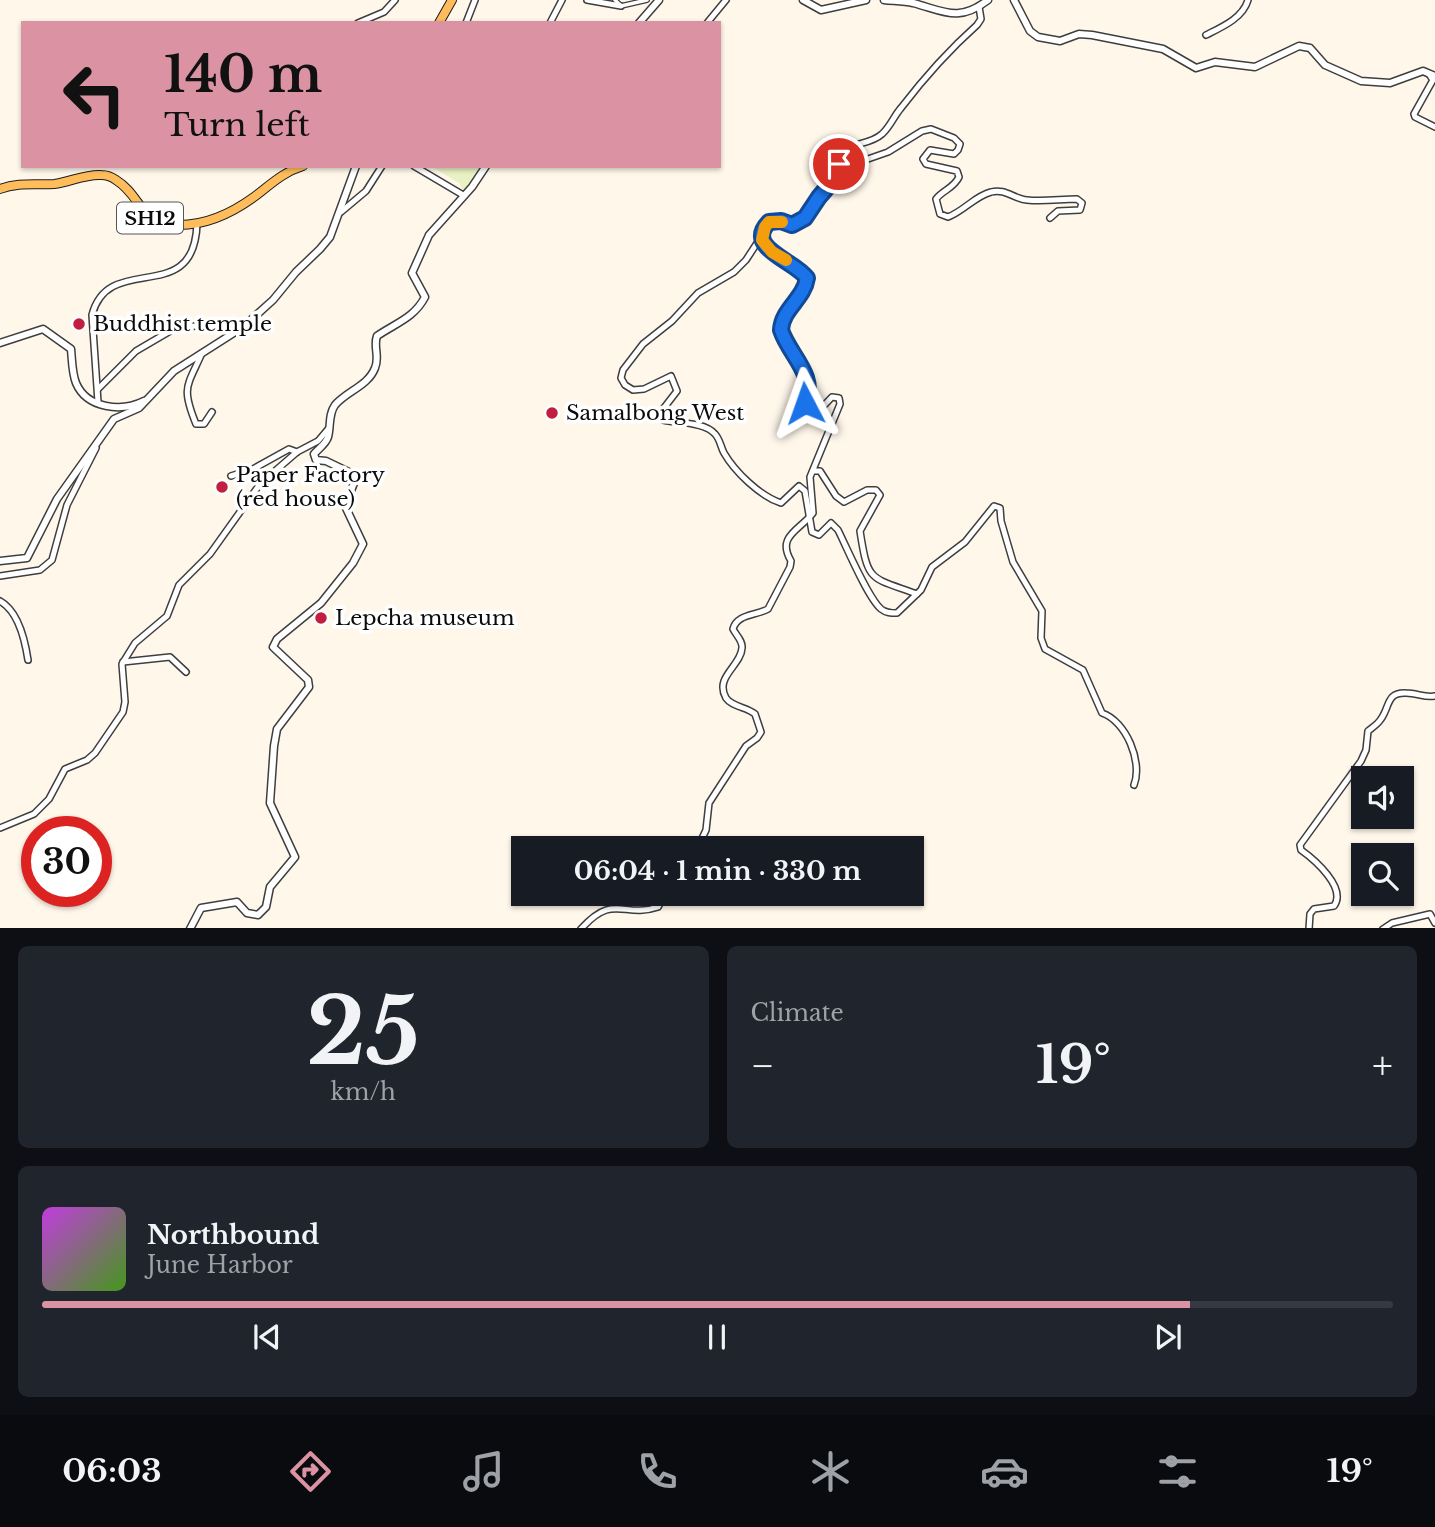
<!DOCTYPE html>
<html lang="en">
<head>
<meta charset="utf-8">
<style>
  body { margin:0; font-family:"Libre Baskerville",serif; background:#20242c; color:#f1f3f6; height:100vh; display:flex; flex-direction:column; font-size:26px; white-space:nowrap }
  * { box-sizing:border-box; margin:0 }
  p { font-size:23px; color:#9ea1a6 }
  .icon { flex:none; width:38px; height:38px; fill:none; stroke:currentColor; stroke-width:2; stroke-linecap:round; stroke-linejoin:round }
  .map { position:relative; height:928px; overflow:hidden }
  .side { display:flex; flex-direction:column; gap:18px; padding:18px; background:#0d0f14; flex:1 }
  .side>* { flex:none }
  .guide { position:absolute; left:21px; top:21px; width:700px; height:147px; border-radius:0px; box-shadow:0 2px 5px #0004; background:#db93a4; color:#111; overflow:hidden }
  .fabs { position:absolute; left:1351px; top:766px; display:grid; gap:14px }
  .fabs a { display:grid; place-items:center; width:63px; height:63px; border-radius:0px; background:#171b24; box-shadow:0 2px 5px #0004; font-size:35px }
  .speed { position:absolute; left:21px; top:816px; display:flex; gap:14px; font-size:35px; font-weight:700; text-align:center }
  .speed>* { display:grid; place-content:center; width:91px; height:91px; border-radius:50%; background:#171b24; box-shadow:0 2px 5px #0004; line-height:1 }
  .speed .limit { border:10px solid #d22; background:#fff; color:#111 }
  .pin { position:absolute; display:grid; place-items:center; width:60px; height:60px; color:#fff; margin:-30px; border:4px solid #fff; border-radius:50%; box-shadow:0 2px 7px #0007 }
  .me { position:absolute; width:77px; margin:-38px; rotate:356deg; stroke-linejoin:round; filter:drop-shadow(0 0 5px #0008) }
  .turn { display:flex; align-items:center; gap:24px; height:147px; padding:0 28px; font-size:32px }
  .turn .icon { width:91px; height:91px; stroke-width:2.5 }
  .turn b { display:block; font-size:49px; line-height:60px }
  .big { font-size:52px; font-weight:800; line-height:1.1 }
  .side .tile { flex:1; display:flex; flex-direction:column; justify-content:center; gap:10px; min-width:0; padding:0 24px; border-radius:10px; background:#20242c }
  .side .dial { align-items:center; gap:0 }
  .dial b { font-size:91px; line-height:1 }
  .song { display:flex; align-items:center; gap:21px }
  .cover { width:84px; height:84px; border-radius:10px; background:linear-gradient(135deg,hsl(290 70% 55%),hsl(100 70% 35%)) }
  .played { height:7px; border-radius:4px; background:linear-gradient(90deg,#db93a4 85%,#363941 85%) }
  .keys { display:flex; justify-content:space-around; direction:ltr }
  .heat { display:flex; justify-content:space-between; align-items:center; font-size:38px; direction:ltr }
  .side .tiles { flex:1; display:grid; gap:18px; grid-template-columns:1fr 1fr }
  .tile:last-child { grid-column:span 2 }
  .trip { position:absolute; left:511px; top:836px; width:413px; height:70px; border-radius:0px; background:#171b24; box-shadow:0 2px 5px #0004; font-weight:800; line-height:70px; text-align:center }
  .menu { display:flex; height:112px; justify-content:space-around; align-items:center; background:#090b0e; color:#9ea1a6 }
  .menu .icon { width:49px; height:49px }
  .menu .on { color:#db93a4 }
  .menu b { font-size:32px; color:#f1f3f6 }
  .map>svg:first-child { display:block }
</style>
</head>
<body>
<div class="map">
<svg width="1435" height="929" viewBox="0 0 1435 929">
  <rect width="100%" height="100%" fill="#fff7ea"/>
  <polygon fill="#e9f1c4" points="431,166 483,166 471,187 463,191 459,183"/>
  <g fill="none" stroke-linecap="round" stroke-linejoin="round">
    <g stroke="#3e3e3e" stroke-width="6">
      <polyline id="pedestrian" points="615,0 621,6 647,0"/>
    </g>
    <g stroke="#3e3e3e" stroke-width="8">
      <g id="minor">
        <polyline points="587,0 621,6"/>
        <polyline points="358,23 384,12 395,0"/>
        <polyline points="466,23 475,0"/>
        <polyline points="550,23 562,0"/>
        <polyline points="707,23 726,0"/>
        <path d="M1206,35C1222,27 1243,18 1248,0"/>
        <polyline points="1429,74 1433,80 1414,114 1415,117 1435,127"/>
        <polyline points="414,166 463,195"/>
        <path d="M845,167L839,164L837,159C847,140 868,147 882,134C890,127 894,116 901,108C924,78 949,50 977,25L981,19L979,7"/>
        <polyline points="341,212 366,191 382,166"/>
        <path d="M761,237L746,260L734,272L698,293L672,321L643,344L623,370L621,378L625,385L633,390L644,389L671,376L677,391L660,413L663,420C677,423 705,422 715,434C720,439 721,448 724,453C735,472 760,496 781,503L799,486L805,491L812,532L819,535L831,523L838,530C847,548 868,598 881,609C886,613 891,613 897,613L921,590L932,567L965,542L994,506L1000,508L1001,521L1013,562L1042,611L1041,638L1045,649L1083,670L1102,713C1126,721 1143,762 1134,785"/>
        <path d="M202,353C187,387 181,387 196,424H204L212,412"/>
        <polyline points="98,389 136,351 177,327 237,324"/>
        <path d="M98,402L92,315C109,250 195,309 197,223"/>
        <path d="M813,471H820L836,496L844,502L867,490H876L880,495L860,531C868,583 870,577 917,594"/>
        <polyline points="231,476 253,469 289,449 297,452"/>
        <polyline points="0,576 40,570 52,560 67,505 96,448"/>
        <path d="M0,601C18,611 25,640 28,660"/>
        <polyline points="123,662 170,657 186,672"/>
        <polyline points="0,828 34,814 49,799 65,769 87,760 95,753 123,712 125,702 122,664 135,643 167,616 179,585 210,554 260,484 297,452 318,441 329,428"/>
        <path d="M697,849L706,830L709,803L746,746L757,738L761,732L755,714C747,707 732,707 726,698C714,677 741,666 742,648C743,641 736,635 733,629C737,614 755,616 768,609L790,567L791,561C776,536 800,530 813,513L810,477L840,404L839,398L832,397L812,418L801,415L810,386L784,339L781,322L805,291L807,278C795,261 772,258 762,240L765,227L774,221L792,225L799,223L845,167L888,152L922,131L931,129L954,138L960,144L958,150L954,154L930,150L923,159L926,164L957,171L959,177C954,188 943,190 936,199L940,214L948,217C964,211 975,196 991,192C1005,188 1014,199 1027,200C1043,202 1061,199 1077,199L1082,203L1080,210L1058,211L1050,218"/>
        <path d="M581,929C614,892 623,919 658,907L665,894"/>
        <path d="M1309,929L1310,914L1314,909L1334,906C1347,888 1315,860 1301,850L1300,845L1361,761L1366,750L1368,731C1373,727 1378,724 1381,719C1390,707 1386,692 1406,693C1417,693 1425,698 1435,696"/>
        <polyline points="1383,929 1392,923 1430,914 1435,923"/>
      </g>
    </g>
    <g stroke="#3e3e3e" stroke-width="9">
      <g id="tertiary">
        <polyline points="803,0 821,10 866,0"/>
        <path d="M884,0C893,1 904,1 913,3C944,11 958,23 988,0"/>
        <polyline points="1014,0 1030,31 1038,37 1060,41 1079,34 1092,35 1163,49 1196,68 1215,62 1255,67 1299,46 1310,48 1325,65 1361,81 1390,83 1423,71 1435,76"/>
        <polyline points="639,23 659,0"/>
        <path d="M0,343L43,329L71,349C72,359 72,373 76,383C87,409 122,412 144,401"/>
        <polyline points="0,561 27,558 57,499 114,419 139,408 174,371 243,327 273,300 296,272 320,249 330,237 356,166"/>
        <path d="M190,929L201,908L237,902L247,913L258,915L266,907L270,887L295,857L270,803L274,746L277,729L309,687L308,680L273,647L277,639L321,603L353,563L363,544L345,506L354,483L351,473L326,461L316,460L314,454C319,448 326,444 328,437C331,426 328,415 335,405C347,391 368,386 375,368C380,357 373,346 377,336C396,323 414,318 425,297L412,273L429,235L472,187L486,166"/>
      </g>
    </g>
    <g stroke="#1c1c1c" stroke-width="10">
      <g id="primary">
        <polyline points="439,23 452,0"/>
        <path d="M0,189C17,182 36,185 54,184C70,182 85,174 101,175C106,175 112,177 116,180C142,196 140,226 179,225C206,225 232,213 254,197C270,185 283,172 303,166"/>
      </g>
    </g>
    <use href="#pedestrian" stroke="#fff" stroke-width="3.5"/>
    <use href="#minor" stroke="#fff" stroke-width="5"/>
    <use href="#tertiary" stroke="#fff" stroke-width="6"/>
    <use href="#primary" stroke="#ffbc5a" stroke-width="8"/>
  </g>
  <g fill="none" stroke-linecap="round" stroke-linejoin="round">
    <g stroke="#114b97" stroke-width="18">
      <path id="route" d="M805,403C817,375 789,355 781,330C782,309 804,299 807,278C794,260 744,248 769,222L781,221L792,225L805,218L819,197L845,167L839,164"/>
    </g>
    <use href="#route" stroke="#1a73e8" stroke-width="12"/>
    <polyline stroke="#f59e0b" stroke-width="12" points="782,222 769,222 765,227 762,240 772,252 786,260"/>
  </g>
  <g fill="#c11e40" stroke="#fff" stroke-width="2.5">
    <circle cx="79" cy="324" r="7"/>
    <circle cx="552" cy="413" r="7"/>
    <circle cx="222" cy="487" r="7"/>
    <circle cx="321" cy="618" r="7"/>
  </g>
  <g text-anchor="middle" stroke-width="7" stroke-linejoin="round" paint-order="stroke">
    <rect fill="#fff" stroke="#545454" stroke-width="2" x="117" y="202.5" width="66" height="31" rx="5"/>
    <g font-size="19" font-weight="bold" fill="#0b0b0b">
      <text x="150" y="225">SH12</text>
    </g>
    <g font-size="21" fill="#0b0b0b" stroke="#fff" text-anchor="start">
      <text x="93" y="331">Buddhist temple</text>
      <text x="566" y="420">Samalbong West</text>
      <text x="236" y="482">Paper Factory<tspan x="236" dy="24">(red house)</tspan></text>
      <text x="335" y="625">Lepcha museum</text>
    </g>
  </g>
</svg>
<div class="fabs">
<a><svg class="icon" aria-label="sound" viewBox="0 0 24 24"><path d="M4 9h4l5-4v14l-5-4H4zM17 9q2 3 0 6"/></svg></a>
<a><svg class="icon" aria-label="search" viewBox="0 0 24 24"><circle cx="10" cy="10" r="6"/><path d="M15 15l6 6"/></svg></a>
</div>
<div class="speed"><div class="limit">30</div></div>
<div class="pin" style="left:839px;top:164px;background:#d93025"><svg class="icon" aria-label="arrive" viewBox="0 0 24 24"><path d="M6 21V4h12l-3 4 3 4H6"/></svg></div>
<svg class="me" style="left:805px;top:403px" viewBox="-20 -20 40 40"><path d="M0-17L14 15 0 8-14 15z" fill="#1a73e8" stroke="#fff" stroke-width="4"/></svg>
<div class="trip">06:04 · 1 min · 330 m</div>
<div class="guide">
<div class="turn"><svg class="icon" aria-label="left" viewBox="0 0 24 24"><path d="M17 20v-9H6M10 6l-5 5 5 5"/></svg><div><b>140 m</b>Turn left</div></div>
</div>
</div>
<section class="side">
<div class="tiles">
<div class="tile dial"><b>25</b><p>km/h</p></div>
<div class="tile"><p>Climate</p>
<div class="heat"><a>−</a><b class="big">19°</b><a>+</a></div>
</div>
<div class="tile">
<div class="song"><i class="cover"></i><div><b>Northbound</b><p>June Harbor</p></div></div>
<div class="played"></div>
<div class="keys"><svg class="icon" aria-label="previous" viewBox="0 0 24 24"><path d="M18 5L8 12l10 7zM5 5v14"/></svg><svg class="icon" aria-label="pause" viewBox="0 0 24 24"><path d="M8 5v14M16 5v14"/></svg><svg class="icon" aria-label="next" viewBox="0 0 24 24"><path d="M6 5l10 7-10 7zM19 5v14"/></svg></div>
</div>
</div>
</section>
<nav class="menu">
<b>06:03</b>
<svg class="icon on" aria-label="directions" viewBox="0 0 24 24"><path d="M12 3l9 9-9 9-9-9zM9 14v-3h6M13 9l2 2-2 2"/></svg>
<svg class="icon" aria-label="music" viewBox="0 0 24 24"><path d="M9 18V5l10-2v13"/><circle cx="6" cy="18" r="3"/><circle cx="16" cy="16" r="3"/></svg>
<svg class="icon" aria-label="phone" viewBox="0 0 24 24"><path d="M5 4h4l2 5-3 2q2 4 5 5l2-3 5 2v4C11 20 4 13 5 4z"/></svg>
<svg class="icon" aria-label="climate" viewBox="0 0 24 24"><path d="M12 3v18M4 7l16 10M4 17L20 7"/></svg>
<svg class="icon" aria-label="car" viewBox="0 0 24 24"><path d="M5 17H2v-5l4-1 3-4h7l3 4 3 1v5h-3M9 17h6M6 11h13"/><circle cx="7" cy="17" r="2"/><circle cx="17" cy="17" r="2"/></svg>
<svg class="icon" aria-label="filters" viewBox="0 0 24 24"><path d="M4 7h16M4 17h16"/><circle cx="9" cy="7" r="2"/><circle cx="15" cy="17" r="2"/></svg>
<b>19°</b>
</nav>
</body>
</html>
